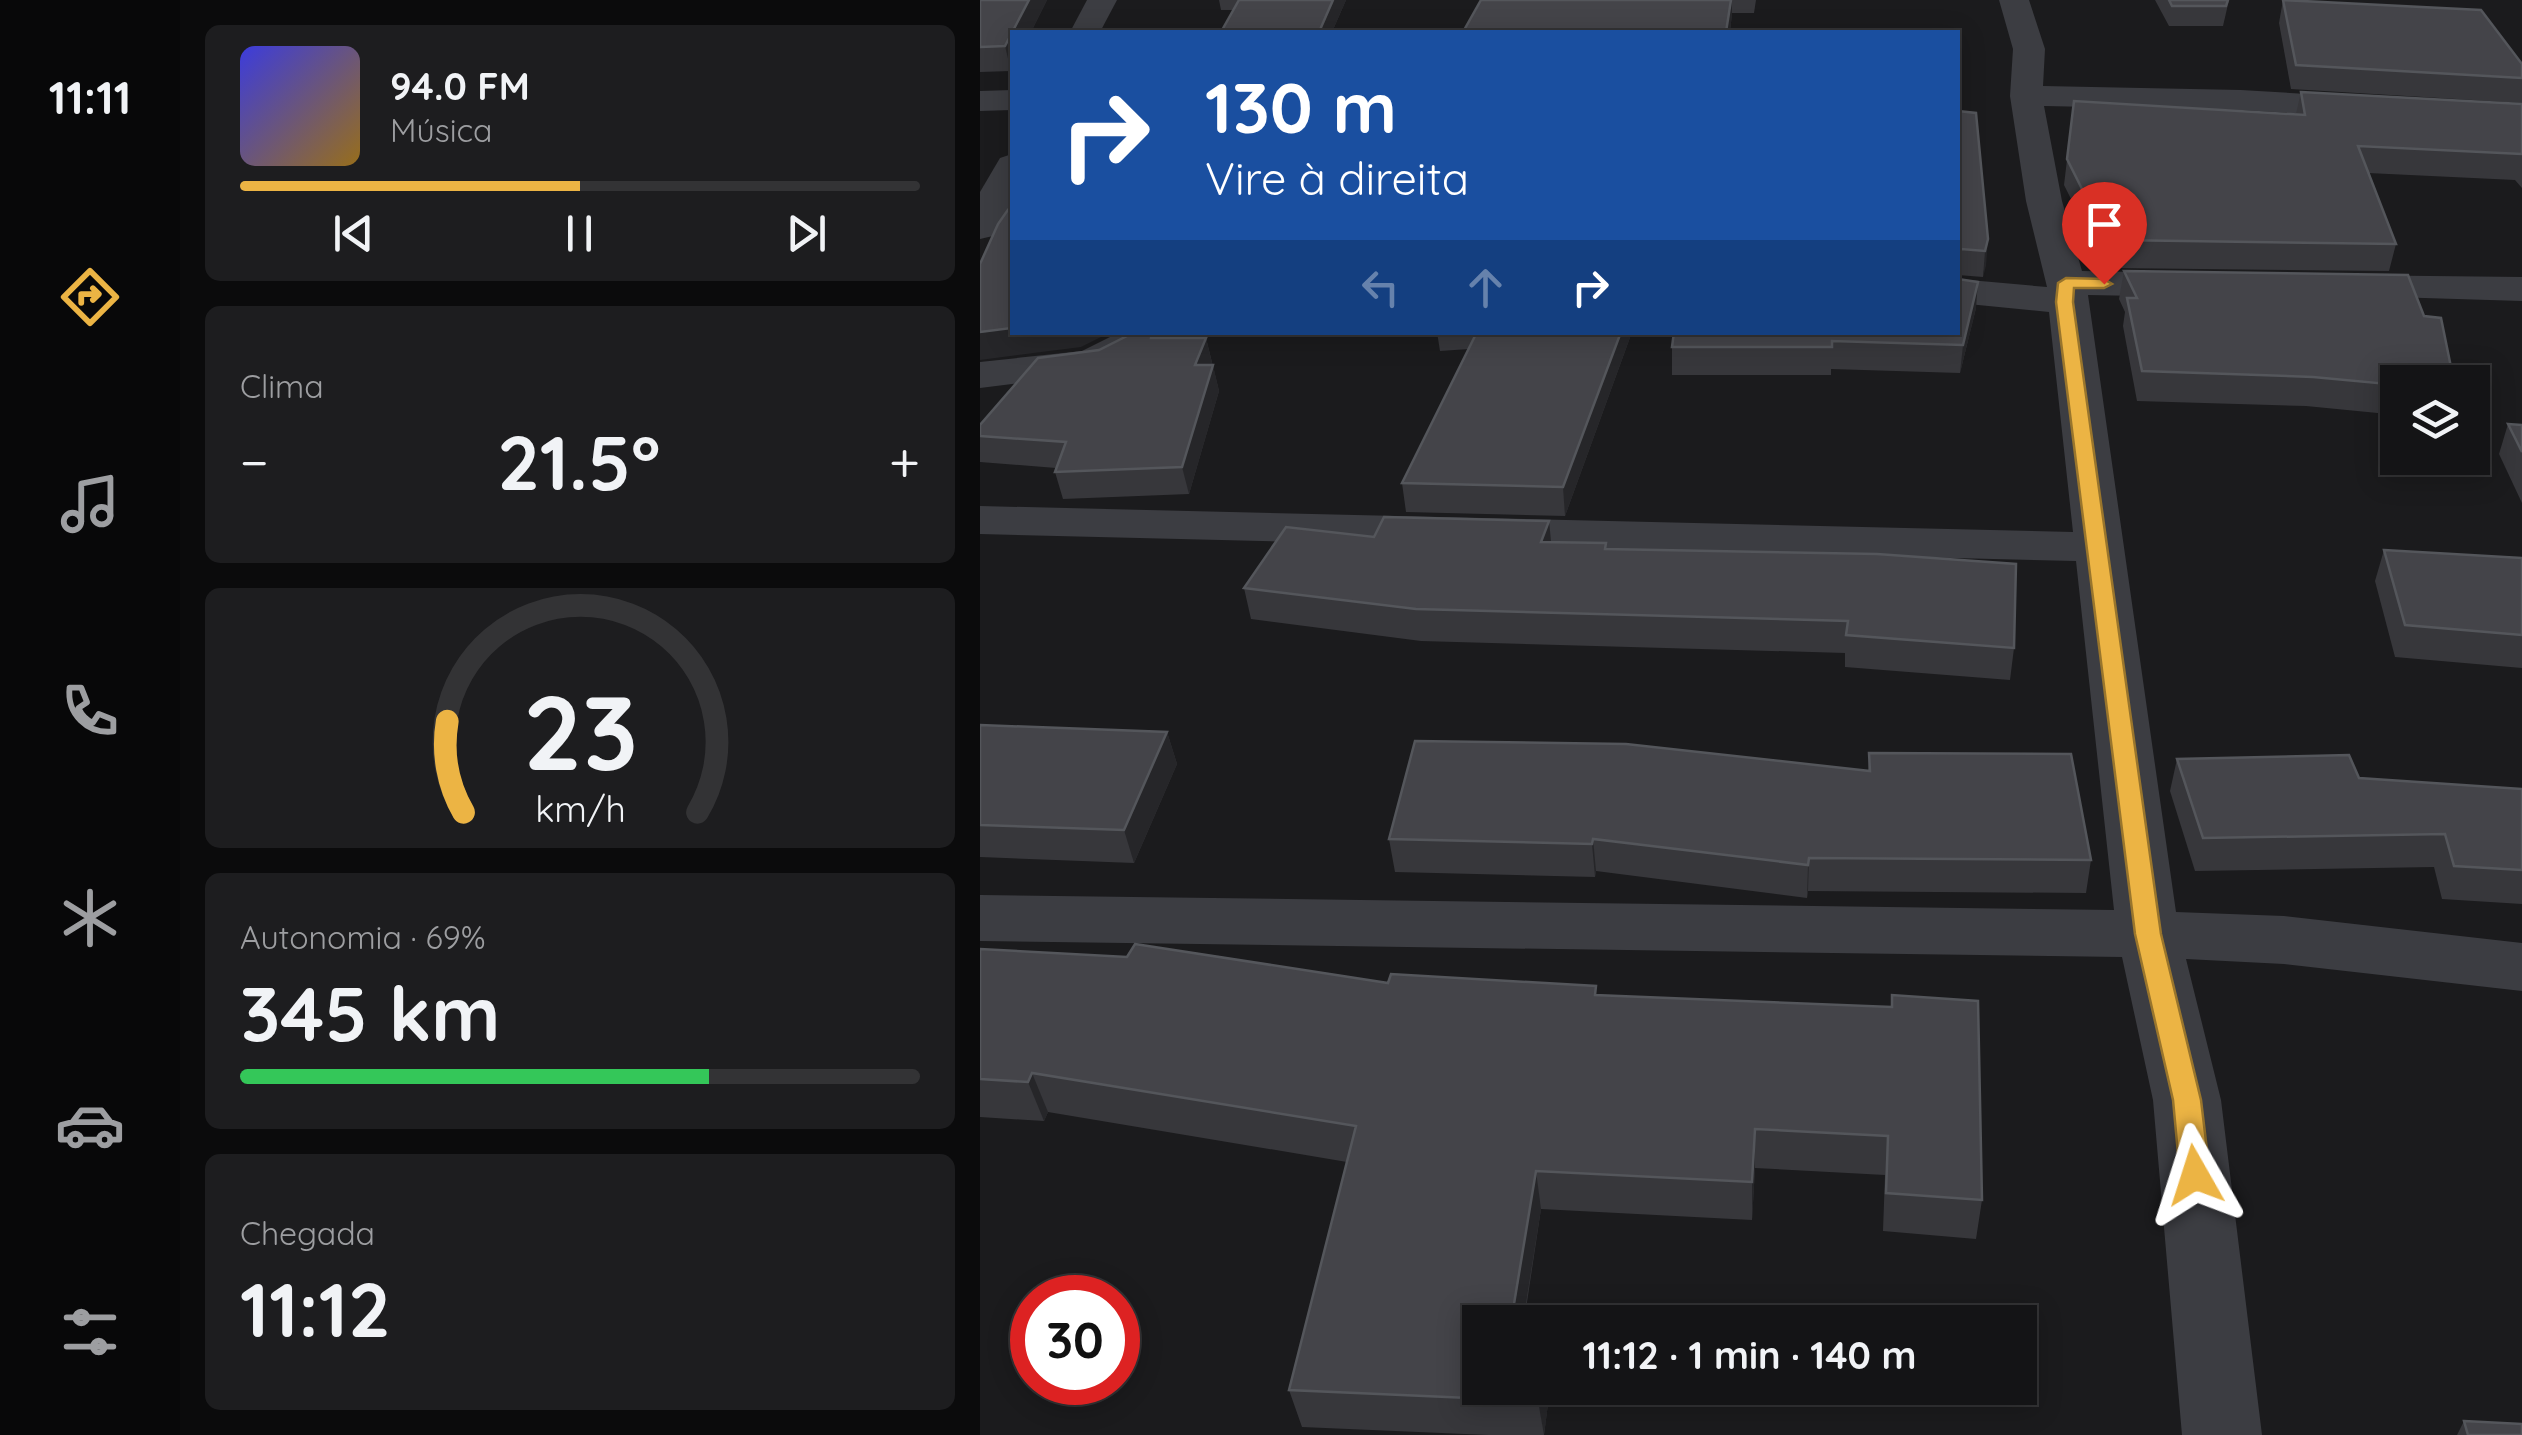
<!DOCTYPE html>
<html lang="pt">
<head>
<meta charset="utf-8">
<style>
  body { margin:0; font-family:Quicksand,sans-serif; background:#1d1d1f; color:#f1f3f6; height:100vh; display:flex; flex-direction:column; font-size:38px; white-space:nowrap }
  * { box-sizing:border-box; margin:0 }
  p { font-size:32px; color:#9d9ea1 }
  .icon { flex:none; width:55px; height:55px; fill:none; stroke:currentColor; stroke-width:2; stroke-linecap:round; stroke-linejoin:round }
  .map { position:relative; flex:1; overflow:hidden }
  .side { display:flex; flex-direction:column; gap:25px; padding:25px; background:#0b0b0c; width:800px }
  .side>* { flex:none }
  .top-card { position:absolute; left:30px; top:30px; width:950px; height:305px; border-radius:0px; box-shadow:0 5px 25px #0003,0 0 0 2px #333335; background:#1a4fa0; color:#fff; overflow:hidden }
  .fabs { position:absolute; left:1400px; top:365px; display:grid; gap:20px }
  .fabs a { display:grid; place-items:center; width:110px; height:110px; border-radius:0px; background:#141416; box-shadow:0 5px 25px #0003,0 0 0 2px #333335; font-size:50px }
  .speed { position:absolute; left:30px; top:1275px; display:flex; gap:20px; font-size:50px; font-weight:700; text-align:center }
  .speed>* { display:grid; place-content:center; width:130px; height:130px; border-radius:50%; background:#141416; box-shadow:0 5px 25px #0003,0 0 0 2px #333335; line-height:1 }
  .speed .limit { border:15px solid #d22; background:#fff; color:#111 }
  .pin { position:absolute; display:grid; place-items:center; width:85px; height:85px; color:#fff; margin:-102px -42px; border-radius:50% 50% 50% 0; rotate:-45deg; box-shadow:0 0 10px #0007 }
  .pin .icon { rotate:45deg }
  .me { position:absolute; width:110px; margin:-55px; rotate:354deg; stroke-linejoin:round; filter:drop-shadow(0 0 8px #0008) }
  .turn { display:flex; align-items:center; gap:35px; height:210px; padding:0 30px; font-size:45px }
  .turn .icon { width:130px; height:130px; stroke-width:2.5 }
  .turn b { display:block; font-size:70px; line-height:85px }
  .lanes { display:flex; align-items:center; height:95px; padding:0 30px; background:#0003; justify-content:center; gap:50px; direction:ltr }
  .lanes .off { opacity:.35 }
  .big { font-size:75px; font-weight:700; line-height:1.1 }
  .side .card { flex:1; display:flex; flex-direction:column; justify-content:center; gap:15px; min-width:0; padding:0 35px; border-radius:15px; background:#1d1d1f }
  .side .dial { align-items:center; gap:0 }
  .dial svg { height:260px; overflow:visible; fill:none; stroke:#333335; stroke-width:7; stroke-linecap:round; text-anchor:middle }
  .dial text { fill:#f1f3f6; stroke:none }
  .song { display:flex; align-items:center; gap:30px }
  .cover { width:120px; height:120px; border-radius:15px; background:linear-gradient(135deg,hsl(240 70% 55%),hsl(40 70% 35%)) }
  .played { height:10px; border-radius:5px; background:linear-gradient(90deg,#ecb444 50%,#333335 50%) }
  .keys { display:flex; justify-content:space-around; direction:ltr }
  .heat { display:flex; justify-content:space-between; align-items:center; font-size:55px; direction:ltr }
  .charge { height:15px; border-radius:8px; background:linear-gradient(90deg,#34c759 69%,#333335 0) }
  .trip { position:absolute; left:482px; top:1305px; width:575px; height:100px; border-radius:0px; background:#141416; box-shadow:0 5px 25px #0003,0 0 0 2px #333335; font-weight:700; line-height:100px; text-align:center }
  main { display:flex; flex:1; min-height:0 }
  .dock { display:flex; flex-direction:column; width:180px; justify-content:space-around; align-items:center; background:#080809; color:#9d9ea1 }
  .dock .icon { width:70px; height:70px }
  .dock .selected { color:#ecb444 }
  .dock b { font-size:45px; color:#f1f3f6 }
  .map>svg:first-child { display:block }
</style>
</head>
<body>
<main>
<nav class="dock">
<b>11:11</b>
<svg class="icon selected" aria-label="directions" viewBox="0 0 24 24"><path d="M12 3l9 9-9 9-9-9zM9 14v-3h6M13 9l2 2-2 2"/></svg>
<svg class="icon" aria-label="music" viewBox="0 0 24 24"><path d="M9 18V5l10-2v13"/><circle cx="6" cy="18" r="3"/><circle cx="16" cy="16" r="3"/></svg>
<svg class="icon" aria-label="phone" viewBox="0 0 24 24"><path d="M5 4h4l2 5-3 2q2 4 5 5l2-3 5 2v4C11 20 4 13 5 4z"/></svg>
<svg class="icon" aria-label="climate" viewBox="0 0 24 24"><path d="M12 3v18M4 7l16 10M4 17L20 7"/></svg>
<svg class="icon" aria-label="car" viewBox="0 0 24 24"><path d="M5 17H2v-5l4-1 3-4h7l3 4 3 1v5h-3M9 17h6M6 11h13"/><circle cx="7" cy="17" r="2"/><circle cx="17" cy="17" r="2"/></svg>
<svg class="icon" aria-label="filters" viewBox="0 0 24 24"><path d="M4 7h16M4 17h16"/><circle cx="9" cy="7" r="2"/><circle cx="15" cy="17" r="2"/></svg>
</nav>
<section class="side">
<div class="card">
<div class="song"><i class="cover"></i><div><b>94.0 FM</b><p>Música</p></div></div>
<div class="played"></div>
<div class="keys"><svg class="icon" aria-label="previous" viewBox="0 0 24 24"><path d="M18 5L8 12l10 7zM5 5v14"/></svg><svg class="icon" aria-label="pause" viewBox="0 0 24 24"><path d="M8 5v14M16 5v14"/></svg><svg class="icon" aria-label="next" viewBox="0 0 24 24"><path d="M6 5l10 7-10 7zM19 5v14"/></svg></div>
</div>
<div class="card"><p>Clima</p>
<div class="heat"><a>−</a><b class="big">21.5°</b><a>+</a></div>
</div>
<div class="card dial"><svg viewBox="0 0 100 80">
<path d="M14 69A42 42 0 1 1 86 69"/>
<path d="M14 69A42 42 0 0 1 9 41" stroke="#ecb444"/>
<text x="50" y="56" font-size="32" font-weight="700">23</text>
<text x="50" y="72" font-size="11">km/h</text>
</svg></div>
<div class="card"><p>Autonomia · 69%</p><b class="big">345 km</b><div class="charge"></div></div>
<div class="card"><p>Chegada</p><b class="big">11:12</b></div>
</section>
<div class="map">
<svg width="1542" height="1435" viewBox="0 0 1542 1435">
  <rect width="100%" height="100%" fill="#1b1b1d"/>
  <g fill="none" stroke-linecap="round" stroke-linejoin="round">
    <g fill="#3c3d42" fill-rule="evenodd">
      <polygon points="107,0 137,0 120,32 90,32"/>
      <polygon points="1019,0 1049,0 1065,49 1063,86 1261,90 1542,107 1542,127 1261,110 1064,106 1082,201 1102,271 1214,273 1228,277 1234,285 1228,293 1214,297 1108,295 1196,912 1304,916 1542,943 1542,991 1304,964 1206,959 1241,1100 1282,1435 1202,1435 1173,1100 1142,957 0,941 0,895 1134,910 1096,561 0,534 0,506 1093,532 1069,312 978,303 978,279 1067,287 1046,201 1030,96 1033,49"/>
      <polygon points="32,90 32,110 0,111 0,91"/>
      <polygon points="32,154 32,200 13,236 0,239 0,192 20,158"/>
      <polygon points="1360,275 1542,277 1542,301 1346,295 1340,287 1346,279"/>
      <polygon points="140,332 193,332 188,341 126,372 0,388 0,362 102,351"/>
    </g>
  </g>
  <g fill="#37373b">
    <polygon points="0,0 67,0 51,32 32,32 31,71 0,72"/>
    <polygon points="239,0 366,0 352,32 253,10 241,10"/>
    <polygon points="501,0 776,0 774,13 752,13 750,32 483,32"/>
    <polygon points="1175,0 1249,0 1243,26 1189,26"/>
    <polygon points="1303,0 1542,64 1542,103 1311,89 1299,23"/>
    <polygon points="1321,92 1542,104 1542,188 1535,180 1388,173 1416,244 1409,271 1132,268 1121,217 1100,217 1084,185 1094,101 1316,114"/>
    <polygon points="978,111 1008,239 1003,277 978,275"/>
    <polygon points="1144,271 1418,382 1418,415 1326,406 1157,401 1143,326 1145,312 1139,299"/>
    <polygon points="996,308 980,373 851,369 851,375 692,375 692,347"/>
    <polygon points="155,332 175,332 176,338 226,338 239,391 209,494 83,499 75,472 76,468 0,462 0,425 119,350"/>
    <polygon points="457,332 652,332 585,516 426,512 422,483 489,349 460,351"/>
    <polygon points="1528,424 1542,425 1542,503 1519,454"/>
    <polygon points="569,521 571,542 627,549 1034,648 1030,680 865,667 865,653 441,641 271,619 264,588 394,537"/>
    <polygon points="1404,550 1542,558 1542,668 1415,657 1395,581"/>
    <polygon points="0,725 187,732 197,764 154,863 0,857"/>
    <polygon points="889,753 1111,860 1106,893 828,891 827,898 616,871 615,877 415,872 409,839 888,771"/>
    <polygon points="1197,759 1379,778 1542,789 1542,904 1462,899 1454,867 1215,871 1190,791"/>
    <polygon points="0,949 408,983 617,995 911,1007 1002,1200 996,1239 903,1231 905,1175 775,1168 772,1220 561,1209 544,1322 570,1388 564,1435 508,1435 322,1427 309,1390 367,1162 68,1112 64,1121 0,1117"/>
    <polygon points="1484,1421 1542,1435 1477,1435"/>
  </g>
  <g fill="#262629">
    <polygon points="49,0 67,0 51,32 32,32 31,71 25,46"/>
    <polygon points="353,0 366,0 352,32 339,32"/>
    <polygon points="751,0 752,0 752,13 750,32 746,32"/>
    <polygon points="1008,239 1006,266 1003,277 1005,251"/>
    <polygon points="981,249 978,275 978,276 978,251"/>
    <polygon points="998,282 996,308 980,373 983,345"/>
    <polygon points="32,328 32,332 131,332 101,347 0,360 0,332"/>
    <polygon points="641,332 652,332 585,516 583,487"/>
    <polygon points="226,338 232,363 221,391 215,365"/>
    <polygon points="233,365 239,391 209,494 202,467"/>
    <polygon points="569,521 572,552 561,542"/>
    <polygon points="187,732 197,764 154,863 144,830"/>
    <polygon points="613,839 616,871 615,877 612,844"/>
    <polygon points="829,858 828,891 827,898 828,865"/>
    <polygon points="52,1073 68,1112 64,1121 48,1082"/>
    <polygon points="775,1129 775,1168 772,1220 772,1182"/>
    <polygon points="556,1171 561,1209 543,1322 532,1322"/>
    <polygon points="559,1388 570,1388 564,1435 558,1401"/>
  </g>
  <g fill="#444449" stroke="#54565b" stroke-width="2.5">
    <polygon points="0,0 49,0 25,46 0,47"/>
    <polygon points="259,0 353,0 339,32 241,32"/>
    <polygon points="501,0 751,0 746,32 483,32"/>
    <polygon points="1189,0 1248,0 1246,6 1192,6"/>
    <polygon points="1303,0 1501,10 1542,64 1542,78 1316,65"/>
    <polygon points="1321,92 1542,104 1542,154 1378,146 1416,244 1136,240 1125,190 1103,191 1087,159 1094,101 1325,115"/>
    <polygon points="978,111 996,113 1008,239 1005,251 981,249 978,251"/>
    <polygon points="32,204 32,328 0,332 0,264 18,224"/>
    <polygon points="1144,271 1428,275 1444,316 1461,318 1474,382 1418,382 1418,385 1333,377 1162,371 1147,298 1157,298"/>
    <polygon points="978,279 998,282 983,345 852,341 852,347 692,347 694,332 978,332"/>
    <polygon points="155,332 172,332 171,338 226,338 215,365 233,365 202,467 75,472 86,442 0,436 0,425 58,358 119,350"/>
    <polygon points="497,332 641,332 583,487 422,483"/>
    <polygon points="1528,424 1542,425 1542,452"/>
    <polygon points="404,517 569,521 561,542 626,543 625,549 897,554 1036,564 1034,648 866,635 868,621 436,609 264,588 306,527 394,537"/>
    <polygon points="1404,550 1542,558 1542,635 1425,625"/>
    <polygon points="0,725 187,732 144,830 0,825"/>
    <polygon points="435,741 646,744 890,771 889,753 1091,754 1111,860 829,858 828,865 613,839 612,844 409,839"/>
    <polygon points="1369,755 1379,778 1542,789 1542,870 1474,866 1465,834 1223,838 1197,759"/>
    <polygon points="155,944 408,983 411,974 616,986 615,995 912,1007 912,995 998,1001 1002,1200 906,1193 908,1136 775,1129 772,1182 556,1171 531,1322 560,1322 500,1322 500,1388 559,1388 558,1401 309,1390 376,1126 52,1073 48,1082 0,1079 0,949 147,957"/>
    <polygon points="1484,1421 1542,1424 1542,1435 1488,1435"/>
  </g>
  <polygon fill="#ecb444" stroke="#99752c" stroke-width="2.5" points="1086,278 1124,279 1132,284 1124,288 1094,288 1093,302 1181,934 1221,1100 1230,1175 1225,1184 1215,1187 1205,1184 1200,1175 1193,1100 1155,934 1076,302 1078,283"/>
</svg>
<div class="fabs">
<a><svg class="icon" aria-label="layers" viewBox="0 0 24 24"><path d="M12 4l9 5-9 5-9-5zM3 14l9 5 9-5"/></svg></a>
</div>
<div class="speed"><div class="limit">30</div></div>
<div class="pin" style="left:1124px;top:284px;background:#d93025"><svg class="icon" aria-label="arrive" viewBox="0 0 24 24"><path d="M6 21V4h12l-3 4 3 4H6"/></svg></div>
<svg class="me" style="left:1215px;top:1175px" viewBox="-20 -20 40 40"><path d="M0-17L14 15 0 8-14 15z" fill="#ecb444" stroke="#fff" stroke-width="4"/></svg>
<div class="trip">11:12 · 1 min · 140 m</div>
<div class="top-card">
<div class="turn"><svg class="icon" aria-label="right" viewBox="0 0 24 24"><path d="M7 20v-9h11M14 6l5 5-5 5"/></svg><div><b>130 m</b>Vire à direita</div></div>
<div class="lanes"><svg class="icon off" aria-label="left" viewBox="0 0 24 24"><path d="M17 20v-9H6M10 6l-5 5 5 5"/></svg><svg class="icon off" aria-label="ahead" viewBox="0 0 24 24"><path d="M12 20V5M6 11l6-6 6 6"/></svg><svg class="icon" aria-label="right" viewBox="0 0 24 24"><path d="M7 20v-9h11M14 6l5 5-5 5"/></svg></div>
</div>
</div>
</main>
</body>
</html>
